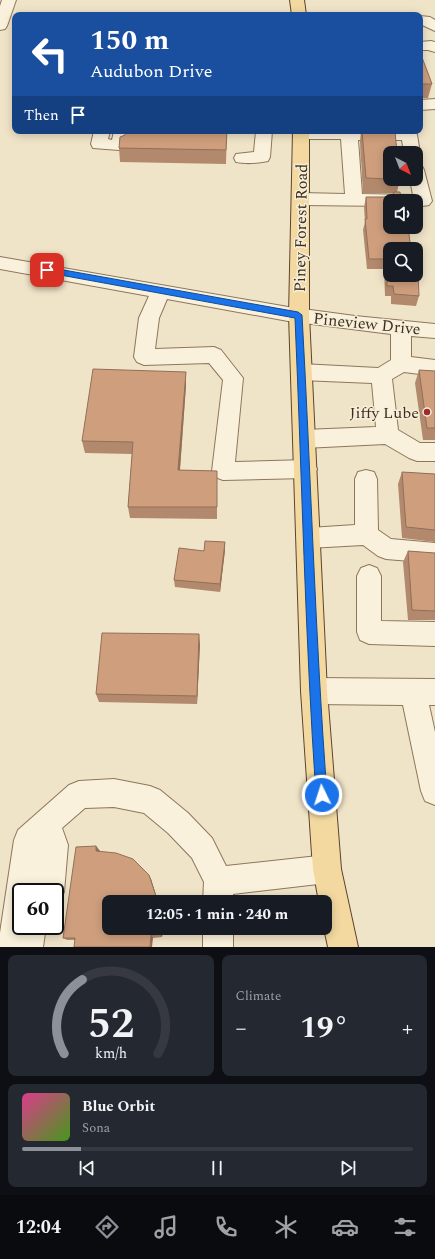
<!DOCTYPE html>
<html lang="en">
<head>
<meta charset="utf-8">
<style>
  body { margin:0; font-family:Spectral,serif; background:#242831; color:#f1f3f6; height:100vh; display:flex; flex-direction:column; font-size:15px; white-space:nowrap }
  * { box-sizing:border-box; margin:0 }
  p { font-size:13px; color:#9ea1a6 }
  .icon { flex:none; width:22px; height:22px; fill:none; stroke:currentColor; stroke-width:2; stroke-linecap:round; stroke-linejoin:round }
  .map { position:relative; height:947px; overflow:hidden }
  .panel { display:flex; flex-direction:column; gap:8px; padding:8px; background:#0d0f14; flex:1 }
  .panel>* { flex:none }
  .banner { position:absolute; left:12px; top:12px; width:411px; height:122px; border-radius:8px; box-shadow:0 2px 10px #0003; background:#1a4fa0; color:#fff; overflow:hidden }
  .needle { width:26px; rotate:138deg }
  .tools { position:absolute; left:383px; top:146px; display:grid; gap:8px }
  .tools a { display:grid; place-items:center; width:40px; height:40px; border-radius:8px; background:#171b24; box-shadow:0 2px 10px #0003; font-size:20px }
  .speed { position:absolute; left:12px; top:883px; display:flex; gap:8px; font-size:20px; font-weight:700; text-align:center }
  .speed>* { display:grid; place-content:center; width:52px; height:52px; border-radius:50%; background:#171b24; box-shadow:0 2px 10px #0003; line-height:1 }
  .speed .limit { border:2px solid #111; border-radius:6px; background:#fff; color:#111 }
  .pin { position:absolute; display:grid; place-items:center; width:34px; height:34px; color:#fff; margin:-17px; border-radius:8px; box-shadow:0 2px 6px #0006 }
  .me { position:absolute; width:44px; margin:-22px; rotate:356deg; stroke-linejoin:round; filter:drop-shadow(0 0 3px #0008) }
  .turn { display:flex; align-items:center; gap:14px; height:84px; padding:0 12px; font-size:18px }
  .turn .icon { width:52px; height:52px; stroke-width:2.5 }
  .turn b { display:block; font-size:28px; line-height:34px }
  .then { display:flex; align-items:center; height:38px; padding:0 12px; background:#0003; gap:8px; font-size:15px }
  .big { font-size:30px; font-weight:700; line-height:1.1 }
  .panel .card { flex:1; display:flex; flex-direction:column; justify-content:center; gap:6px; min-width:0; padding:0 14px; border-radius:8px; background:#242831 }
  .panel .dial { align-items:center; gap:0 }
  .dial svg { height:104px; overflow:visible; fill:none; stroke:#363941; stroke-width:7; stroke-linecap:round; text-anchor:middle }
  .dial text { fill:#f1f3f6; stroke:none }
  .song { display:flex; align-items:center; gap:12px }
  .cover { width:48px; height:48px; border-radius:6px; background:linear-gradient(135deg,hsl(330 70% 55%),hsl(100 70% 35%)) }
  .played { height:4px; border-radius:2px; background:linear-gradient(90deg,#8c9099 15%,#363941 15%) }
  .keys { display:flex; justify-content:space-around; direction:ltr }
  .heat { display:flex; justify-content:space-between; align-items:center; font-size:22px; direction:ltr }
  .panel .tiles { flex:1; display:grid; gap:8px; grid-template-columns:1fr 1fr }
  .card:last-child { grid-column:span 2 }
  .trip { position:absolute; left:102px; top:895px; width:230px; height:40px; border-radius:8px; background:#171b24; box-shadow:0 2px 10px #0003; font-weight:700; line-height:40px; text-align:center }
  .tabs { display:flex; height:64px; justify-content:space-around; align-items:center; background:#090b0e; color:#9ea1a6 }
  .tabs .icon { width:28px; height:28px }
  .tabs .current { color:#8c9099 }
  .tabs b { font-size:18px; color:#f1f3f6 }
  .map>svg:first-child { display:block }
</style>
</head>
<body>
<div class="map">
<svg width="435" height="947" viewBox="0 0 435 947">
  <rect width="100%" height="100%" fill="#f0e4c8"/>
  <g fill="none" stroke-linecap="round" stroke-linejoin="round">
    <polyline stroke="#ccc0a6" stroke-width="16" stroke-dasharray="16 8" stroke-linecap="butt" points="360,154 390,153"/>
    <g stroke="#8d765c" stroke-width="2">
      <g id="minor">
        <polygon points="2,0 16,0 7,26 5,29 0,30 0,6"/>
        <polygon points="420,16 430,17 435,20 435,31 420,24"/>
        <polygon points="431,41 435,42 435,52 428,50 420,50 420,42"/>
        <polygon points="435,99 435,109 420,110 420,100"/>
        <polygon points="94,131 110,131 108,139 112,140 114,131 130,131 127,145 125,149 119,150 93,148 91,144"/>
        <path d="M256,131H272L270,157L268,161C258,163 246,164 236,162L234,158L236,154L254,152Z"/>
        <polygon points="295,131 415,131 417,135 420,153 416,157 416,153 404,153 402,140 358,140 362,194 413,195 410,179 416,179 416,165 422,166 424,170 432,201 429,205 416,207 416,201 390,201 390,206 301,205 295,203 292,199 295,195 301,193 345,194 341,139 301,139 295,138 293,134"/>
        <polygon points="0,257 288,307 355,316 435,324 435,338 411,336 411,357 435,360 435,376 404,372 392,379 398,430 420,443 435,443 435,461 417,461 409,458 385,444 304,448 296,445 293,439 296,433 304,430 376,427 372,383 301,380 294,378 291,372 294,366 301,364 378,368 391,360 391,334 288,321 167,299 159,318 155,349 214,347 221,350 243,378 235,462 306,460 314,463 317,469 314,475 306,478 223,480 215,477 212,471 223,380 209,363 144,365 137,362 134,357 139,318 149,296 0,269"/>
        <polygon points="366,470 374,472 377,479 378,530 391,539 435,543 435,563 386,559 378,556 363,545 309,548 301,545 297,538 301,531 309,528 355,525 355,479 358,472"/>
        <polygon points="369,565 377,568 381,576 381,621 435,622 435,646 369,644 360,640 357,632 357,576 361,568"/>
        <polygon points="314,678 435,679 435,705 429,705 435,732 435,805 425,801 421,791 403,705 314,704 305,700 301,691 305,682"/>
        <polygon points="114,779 150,786 160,790 188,813 212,838 226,866 327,855 337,859 341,869 337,879 327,883 233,894 233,902 203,902 204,882 192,858 168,833 144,813 114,807 85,808 62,828 68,845 64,892 59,902 55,904 55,892 21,892 21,926 46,926 43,947 0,947 0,933 14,840 18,830 69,785 79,781"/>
        <rect x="203" y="928" width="30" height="19"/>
      </g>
    </g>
    <g stroke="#5b4430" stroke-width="2">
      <g id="major">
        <polygon points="290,0 304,0 306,15 292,15"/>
        <polygon points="293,131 309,131 309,315 327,691 341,869 358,947 328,947 324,928 325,902 319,902 313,869 301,691 289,315"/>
      </g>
    </g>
    <use href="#minor" fill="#faf1dc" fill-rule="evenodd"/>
    <use href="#major" fill="#f3d9a0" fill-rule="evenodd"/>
  </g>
  <g fill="#b2896c">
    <polygon points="420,52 432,84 428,98 420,98"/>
    <polygon points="227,131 226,164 120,162 119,148"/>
    <polygon points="361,131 395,131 390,153 390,179 400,179 397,192 390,249 419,296 416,306 391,304 391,296 385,296 384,269 367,269 363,230 365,222 364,207 366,197 392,197 393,193 363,193 360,142"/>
    <polygon points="419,370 435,371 435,440 423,440 415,383"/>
    <polygon points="186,372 186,385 180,470 217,471 217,519 130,518 128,507 132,454 85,453 82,441"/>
    <polygon points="402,472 435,474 435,542 402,538 398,484"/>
    <polygon points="225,542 225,550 220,592 175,587 174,580 204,551"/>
    <polygon points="408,551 435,553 435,620 408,620 403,562"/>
    <polygon points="200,644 197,704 99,702 96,694"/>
    <polygon points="96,846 100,851 100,852 151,879 158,902 109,902 109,928 163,928 162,937 153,938 75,940 67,940 63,938"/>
  </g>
  <g fill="#916f58">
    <polygon points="186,372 186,385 179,482 178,470"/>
    <polygon points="225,542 225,550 220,592 220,584"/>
    <polygon points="199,634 200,644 197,704 197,696"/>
    <polygon points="96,846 100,851 99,856 96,851"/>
    <polygon points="149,875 151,879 158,902"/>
    <polygon points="161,928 163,928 162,937 160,934"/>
    <polygon points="151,935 153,938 152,947 150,947"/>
  </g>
  <g fill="#cf9f7d" stroke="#916f58">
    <polygon points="420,52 432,84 420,84"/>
    <polygon points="126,131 227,131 226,150 119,148 120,137 125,135"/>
    <polygon points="362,131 395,131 397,153 390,153 390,166 388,169 390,171 390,179 366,178"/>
    <polygon points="394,192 400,192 401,201 390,201 390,227 408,227 411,249 390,249 390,275 416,275 416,273 418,273 419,296 394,294 393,286 387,286 387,259 369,259 365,219 367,219 366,197 392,197"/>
    <polygon points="93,369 186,372 178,470 217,471 217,507 128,507 133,442 82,441"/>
    <polygon points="419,370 435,371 435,428 427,428"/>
    <polygon points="402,472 435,474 435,530 406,527"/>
    <polygon points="205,541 225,542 220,584 174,580 179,548 204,551"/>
    <polygon points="408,551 435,553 435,611 412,610"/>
    <polygon points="102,633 199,634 197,696 96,694"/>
    <polygon points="96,846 96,851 116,853 133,859 149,875 158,902 109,902 109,928 161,928 160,934 151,935 150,947 74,947 75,938 63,938 76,847"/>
  </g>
  <path fill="#1a73e8" stroke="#114b97" d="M47,267L298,312L302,315C311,475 315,635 327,795L326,799L322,800L317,799L316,795C305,636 302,477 295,318L44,272L43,270Z"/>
  <circle fill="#9e2a2b" stroke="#f7eed8" stroke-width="1.5" cx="427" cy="412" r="4"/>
  <g text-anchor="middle" stroke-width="3" stroke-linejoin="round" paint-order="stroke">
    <g font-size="16" fill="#3d2e20" stroke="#f7eed8">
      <text transform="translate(300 228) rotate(-89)" y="6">Piney Forest Road</text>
      <text transform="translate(367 323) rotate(6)" y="6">Pineview Drive</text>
    </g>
    <g font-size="16" fill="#3d2e20" stroke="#f7eed8" text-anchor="end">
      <text x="419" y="418">Jiffy Lube</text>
    </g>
  </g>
</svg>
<div class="tools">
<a><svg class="needle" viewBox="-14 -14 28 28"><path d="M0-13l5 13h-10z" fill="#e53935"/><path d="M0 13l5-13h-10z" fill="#9ea1a6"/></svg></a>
<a><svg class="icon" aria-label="sound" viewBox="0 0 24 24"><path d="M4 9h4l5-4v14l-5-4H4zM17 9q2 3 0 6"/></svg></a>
<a><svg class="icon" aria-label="search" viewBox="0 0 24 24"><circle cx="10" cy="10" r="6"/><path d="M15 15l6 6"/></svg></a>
</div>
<div class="speed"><div class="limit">60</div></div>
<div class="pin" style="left:47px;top:270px;background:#d93025"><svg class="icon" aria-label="arrive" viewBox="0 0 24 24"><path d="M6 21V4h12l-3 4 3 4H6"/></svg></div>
<svg class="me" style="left:322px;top:795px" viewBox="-20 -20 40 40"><circle r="17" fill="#1a73e8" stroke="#fff" stroke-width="3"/><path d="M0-11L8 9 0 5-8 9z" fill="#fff"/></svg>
<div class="trip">12:05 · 1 min · 240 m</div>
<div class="banner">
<div class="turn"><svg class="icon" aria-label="left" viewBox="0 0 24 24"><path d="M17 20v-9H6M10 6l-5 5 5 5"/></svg><div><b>150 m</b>Audubon Drive</div></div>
<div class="then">Then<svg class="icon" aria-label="arrive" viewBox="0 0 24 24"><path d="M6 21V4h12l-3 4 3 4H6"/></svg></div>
</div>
</div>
<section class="panel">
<div class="tiles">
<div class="card dial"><svg viewBox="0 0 100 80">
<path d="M14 69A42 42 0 1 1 86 69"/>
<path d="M14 69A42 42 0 0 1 28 12" stroke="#8c9099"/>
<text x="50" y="56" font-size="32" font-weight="700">52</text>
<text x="50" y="72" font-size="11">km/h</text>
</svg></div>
<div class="card"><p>Climate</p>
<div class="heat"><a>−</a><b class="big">19°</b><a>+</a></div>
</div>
<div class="card">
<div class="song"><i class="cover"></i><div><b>Blue Orbit</b><p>Sona</p></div></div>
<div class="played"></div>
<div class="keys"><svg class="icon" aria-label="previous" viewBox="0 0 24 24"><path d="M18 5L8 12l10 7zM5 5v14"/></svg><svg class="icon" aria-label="pause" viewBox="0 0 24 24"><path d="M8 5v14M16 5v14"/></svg><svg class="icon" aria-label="next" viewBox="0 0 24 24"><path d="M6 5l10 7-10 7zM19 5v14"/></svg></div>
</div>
</div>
</section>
<nav class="tabs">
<b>12:04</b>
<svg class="icon current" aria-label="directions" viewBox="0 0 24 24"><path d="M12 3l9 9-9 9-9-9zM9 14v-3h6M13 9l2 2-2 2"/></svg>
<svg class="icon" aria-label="music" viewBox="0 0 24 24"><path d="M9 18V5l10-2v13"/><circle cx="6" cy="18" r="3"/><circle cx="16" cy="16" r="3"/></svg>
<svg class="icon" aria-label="phone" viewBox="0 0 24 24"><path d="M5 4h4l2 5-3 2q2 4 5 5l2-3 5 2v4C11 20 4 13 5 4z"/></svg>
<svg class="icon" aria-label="climate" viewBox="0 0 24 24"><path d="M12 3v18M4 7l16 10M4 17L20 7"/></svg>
<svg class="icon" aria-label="car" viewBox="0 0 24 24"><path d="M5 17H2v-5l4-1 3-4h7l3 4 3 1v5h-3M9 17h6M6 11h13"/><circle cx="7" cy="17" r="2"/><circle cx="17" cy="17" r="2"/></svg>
<svg class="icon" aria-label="filters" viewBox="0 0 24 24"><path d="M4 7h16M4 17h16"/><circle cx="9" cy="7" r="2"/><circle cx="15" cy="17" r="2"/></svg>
</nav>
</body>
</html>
